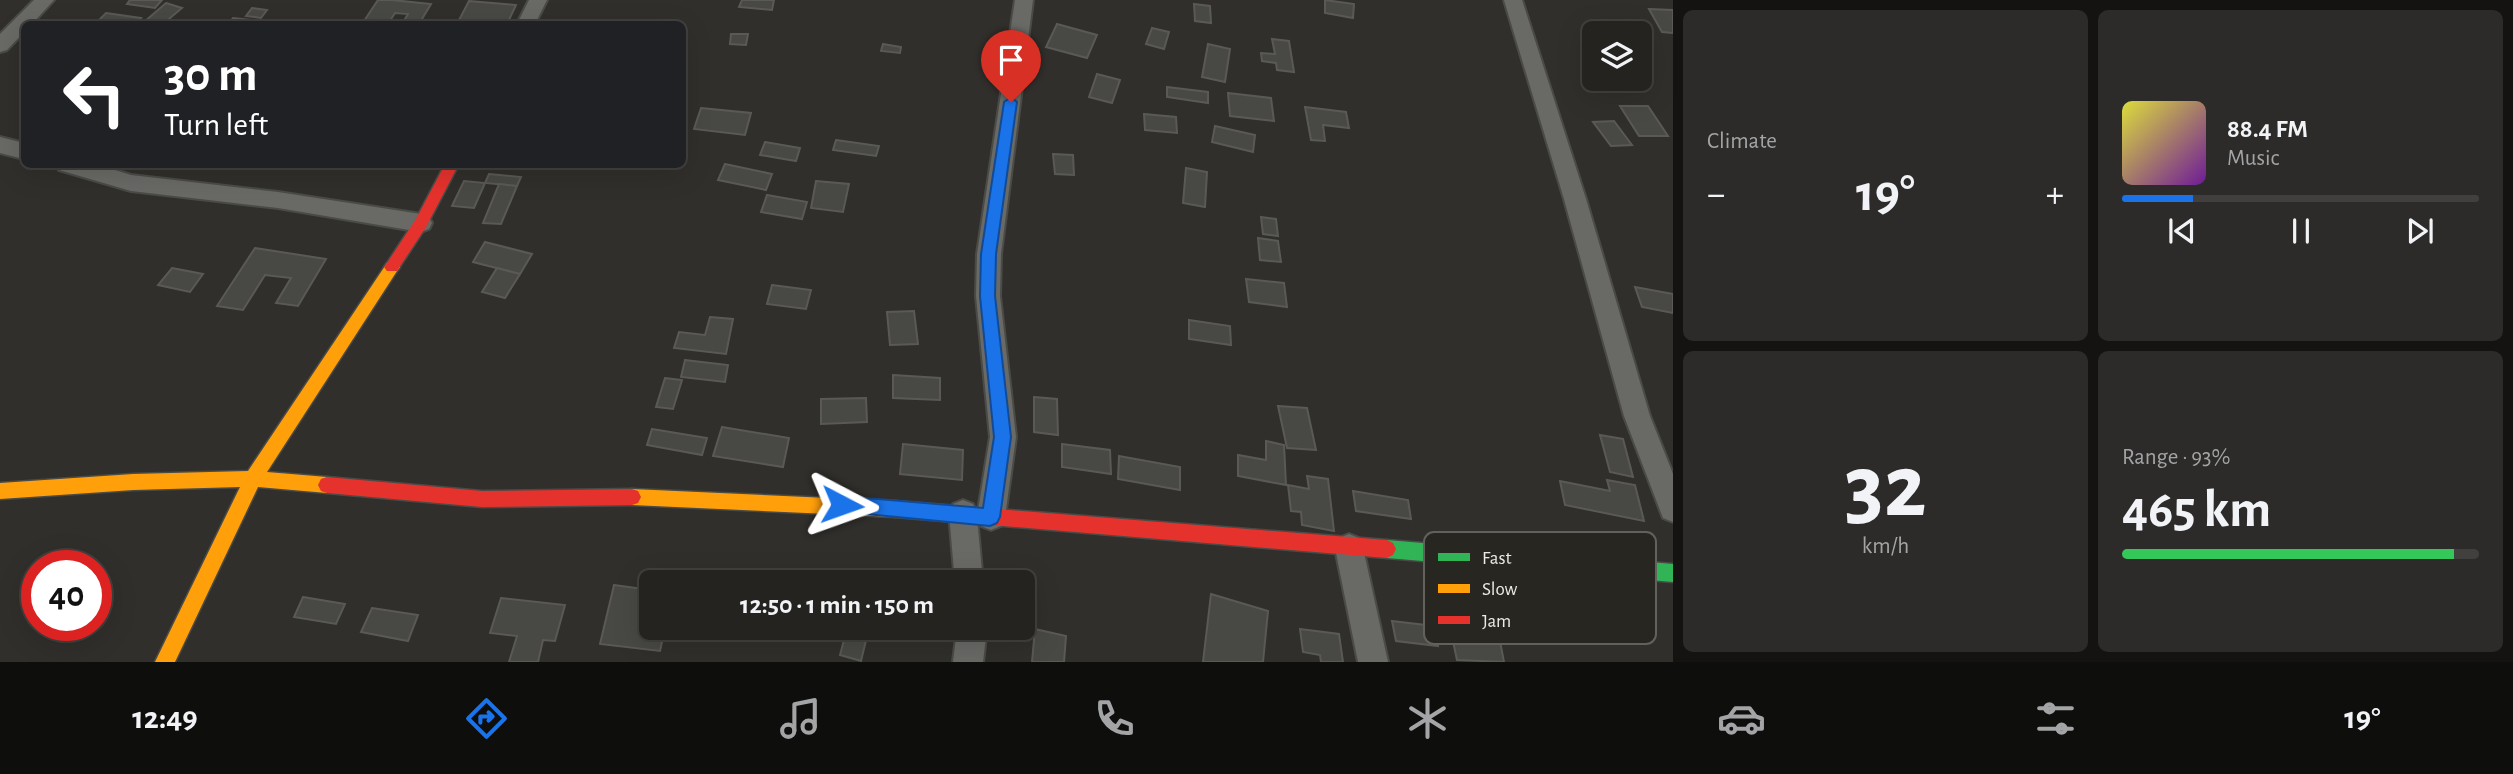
<!DOCTYPE html>
<html lang="en">
<head>
<meta charset="utf-8">
<style>
  body { margin:0; font-family:"Alegreya Sans",sans-serif; background:#2c2b29; color:#f1f3f6; height:100vh; display:flex; flex-direction:column; font-size:26px; white-space:nowrap }
  * { box-sizing:border-box; margin:0 }
  p { font-size:23px; color:#a3a4a5 }
  .icon { flex:none; width:38px; height:38px; fill:none; stroke:currentColor; stroke-width:2; stroke-linecap:round; stroke-linejoin:round }
  .map { position:relative; flex:1; overflow:hidden }
  .sheet { display:flex; flex-direction:column; gap:10px; padding:10px; background:#141312; width:840px }
  .sheet>* { flex:none }
  .banner { position:absolute; left:21px; top:21px; width:665px; height:147px; border-radius:10px; box-shadow:0 7px 28px #0002,0 0 0 2px #41403e; background:#202124; color:#fff; overflow:hidden }
  .buttons { position:absolute; left:1582px; top:21px; display:grid; gap:14px }
  .buttons a { display:grid; place-items:center; width:70px; height:70px; border-radius:10px; background:#242320; box-shadow:0 7px 28px #0002,0 0 0 2px #41403e; font-size:35px }
  .speed { position:absolute; left:21px; top:550px; display:flex; gap:14px; font-size:35px; font-weight:700; text-align:center }
  .speed>* { display:grid; place-content:center; width:91px; height:91px; border-radius:50%; background:#242320; box-shadow:0 7px 28px #0002,0 0 0 2px #41403e; line-height:1 }
  .speed .limit { border:10px solid #d22; background:#fff; color:#111 }
  .pin { position:absolute; display:grid; place-items:center; width:60px; height:60px; color:#fff; margin:-72px -30px; border-radius:50% 50% 50% 0; rotate:-45deg; box-shadow:0 0 7px #0007 }
  .pin .icon { rotate:45deg }
  .me { position:absolute; width:77px; margin:-38px; rotate:94deg; stroke-linejoin:round; filter:drop-shadow(0 0 5px #0008) }
  .turn { display:flex; align-items:center; gap:24px; height:147px; padding:0 28px; font-size:32px }
  .turn .icon { width:91px; height:91px; stroke-width:2.5 }
  .turn b { display:block; font-size:49px; line-height:60px }
  .big { font-size:52px; font-weight:700; line-height:1.1 }
  .sheet .card { flex:1; display:flex; flex-direction:column; justify-content:center; gap:10px; min-width:0; padding:0 24px; border-radius:10px; background:#2c2b29 }
  .sheet .dial { align-items:center; gap:0 }
  .dial b { font-size:91px; line-height:1 }
  .song { display:flex; align-items:center; gap:21px }
  .cover { width:84px; height:84px; border-radius:10px; background:linear-gradient(135deg,hsl(60 70% 55%),hsl(280 70% 35%)) }
  .played { height:7px; border-radius:4px; background:linear-gradient(90deg,#1a73e8 20%,#41403e 20%) }
  .keys { display:flex; justify-content:space-around; direction:ltr }
  .heat { display:flex; justify-content:space-between; align-items:center; font-size:38px; direction:ltr }
  .charge { height:10px; border-radius:5px; background:linear-gradient(90deg,#34c759 93%,#41403e 0) }
  .sheet .tiles { flex:1; display:grid; gap:10px; grid-template-columns:repeat(2,1fr) }
  .trip { position:absolute; left:639px; top:570px; width:396px; height:70px; border-radius:10px; background:#242320; box-shadow:0 7px 28px #0002,0 0 0 2px #41403e; font-weight:700; line-height:70px; text-align:center }
  .menu { display:flex; height:112px; justify-content:space-around; align-items:center; background:#0e0e0d; color:#a3a4a5 }
  .menu .icon { width:49px; height:49px }
  .menu .current { color:#1a73e8 }
  .menu b { font-size:32px; color:#f1f3f6 }
  main { display:flex; flex:1; min-height:0 }
  .map>svg:first-child { display:block }
</style>
</head>
<body>
<main>
<div class="map">
<svg width="1673" height="662" viewBox="0 0 1673 662">
  <rect width="100%" height="100%" fill="#302f2b"/>
  <g fill="#484845" stroke="#5a5956" stroke-width="2">
    <polygon points="130,0 162,0 155,8 127,4"/>
    <polygon points="378,0 392,0 431,4 419,24 402,24 408,14 395,13 388,24 362,24"/>
    <polygon points="742,0 774,0 772,10 739,7"/>
    <polygon points="1325,0 1354,4 1353,18 1325,13"/>
    <polygon points="469,1 516,5 507,24 491,24 492,22 459,20"/>
    <polygon points="166,3 182,8 163,24 144,22"/>
    <polygon points="1194,4 1210,6 1211,23 1195,21"/>
    <polygon points="252,8 267,10 261,18 246,16"/>
    <polygon points="1649,9 1673,10 1673,33 1662,32"/>
    <polygon points="106,13 141,18 135,24 95,24"/>
    <polygon points="233,18 252,20 249,24 228,24"/>
    <polygon points="1057,24 1097,35 1087,58 1046,47"/>
    <polygon points="1152,28 1169,32 1164,49 1146,44"/>
    <polygon points="731,34 748,34 746,45 730,44"/>
    <polygon points="1272,39 1289,41 1294,72 1277,70 1276,63 1262,61 1261,53 1275,54"/>
    <polygon points="883,44 901,47 900,53 881,51"/>
    <polygon points="1208,44 1230,49 1225,82 1202,77"/>
    <polygon points="1097,74 1120,80 1112,103 1089,97"/>
    <polygon points="1167,87 1208,92 1208,103 1167,97"/>
    <polygon points="1228,93 1271,98 1274,121 1230,116"/>
    <polygon points="1620,106 1648,106 1668,136 1639,136"/>
    <polygon points="1305,107 1346,112 1349,128 1323,125 1325,141 1311,140"/>
    <polygon points="701,108 751,113 745,135 694,129"/>
    <polygon points="1144,114 1176,117 1177,133 1145,130"/>
    <polygon points="1614,121 1632,145 1611,146 1593,122"/>
    <polygon points="1215,126 1255,135 1253,152 1212,142"/>
    <polygon points="836,140 879,146 876,156 833,150"/>
    <polygon points="765,142 800,148 796,161 760,155"/>
    <polygon points="1053,154 1073,155 1074,175 1055,174"/>
    <polygon points="725,164 772,174 766,190 718,180"/>
    <polygon points="1186,168 1207,172 1205,207 1183,203"/>
    <polygon points="489,174 521,177 517,186 485,183"/>
    <polygon points="464,181 485,183 474,208 452,206"/>
    <polygon points="816,181 849,184 843,212 811,208"/>
    <polygon points="499,184 517,186 501,224 483,223"/>
    <polygon points="767,195 807,202 802,219 761,212"/>
    <polygon points="1261,217 1276,219 1278,236 1263,234"/>
    <polygon points="1258,238 1278,241 1281,262 1260,260"/>
    <polygon points="485,242 532,254 520,274 473,262"/>
    <polygon points="255,248 326,259 298,306 276,303 291,278 265,275 243,310 217,306"/>
    <polygon points="172,268 203,274 190,292 158,285"/>
    <polygon points="497,268 520,274 505,298 482,292"/>
    <polygon points="1246,279 1284,283 1287,307 1249,302"/>
    <polygon points="772,285 811,290 806,309 767,304"/>
    <polygon points="1635,287 1673,294 1673,313 1642,307"/>
    <polygon points="914,311 918,344 890,345 887,312"/>
    <polygon points="710,317 733,319 726,354 674,348 679,332 705,335"/>
    <polygon points="1189,320 1230,326 1231,345 1189,339"/>
    <polygon points="685,360 728,365 725,382 681,377"/>
    <polygon points="893,375 940,378 940,400 893,398"/>
    <polygon points="665,378 682,380 673,409 656,407"/>
    <polygon points="1034,397 1057,399 1058,435 1034,432"/>
    <polygon points="866,398 867,422 821,424 821,399"/>
    <polygon points="1278,406 1307,408 1316,450 1287,448"/>
    <polygon points="722,427 789,438 783,467 713,456"/>
    <polygon points="652,429 707,438 702,455 647,445"/>
    <polygon points="1600,435 1623,439 1633,477 1610,472"/>
    <polygon points="1266,441 1284,445 1286,485 1238,476 1238,455 1266,460"/>
    <polygon points="903,444 963,450 962,480 900,474"/>
    <polygon points="1062,444 1110,450 1111,474 1062,467"/>
    <polygon points="1119,456 1180,467 1180,490 1118,479"/>
    <polygon points="1307,476 1328,479 1334,531 1302,525 1301,512 1291,511 1288,485 1309,489"/>
    <polygon points="1607,480 1635,485 1644,521 1565,505 1560,481 1610,491"/>
    <polygon points="1353,491 1408,500 1411,519 1356,511"/>
    <polygon points="614,585 651,590 651,628 665,628 660,651 600,644"/>
    <polygon points="1211,594 1268,611 1263,662 1203,662"/>
    <polygon points="303,597 345,604 336,624 294,617"/>
    <polygon points="501,598 565,605 555,641 543,640 538,662 509,662 517,636 490,633"/>
    <polygon points="372,608 418,615 408,641 361,632"/>
    <polygon points="1392,621 1434,626 1438,646 1396,641"/>
    <polygon points="847,628 869,628 861,661 840,655"/>
    <polygon points="882,628 916,628 916,635 882,632"/>
    <polygon points="1035,629 1066,636 1064,662 1032,662"/>
    <polygon points="1300,629 1339,634 1343,662 1321,662 1320,655 1303,652"/>
    <polygon points="1451,632 1500,641 1504,662 1457,660"/>
  </g>
  <g fill="none" stroke-linecap="round" stroke-linejoin="round">
    <g stroke="#4a4a47" stroke-width="4">
      <g id="street">
        <polygon points="34,0 54,0 32,24 24,24 24,32 7,50 0,52 0,34"/>
        <polygon points="529,0 547,0 535,24 517,24"/>
        <polygon points="1015,0 1033,0 1001,254 1000,296 1016,437 1005,517 1001,526 991,530 981,526 977,517 983,583 955,583 949,513 953,504 963,500 973,504 977,517 990,437 976,296 977,254"/>
        <polygon points="1504,0 1522,0 1586,199 1650,416 1673,474 1673,522 1663,518 1624,416 1564,199"/>
        <polygon points="0,137 24,143 24,159 0,153"/>
        <polygon points="56,164 96,164 131,175 278,192 421,214 429,217 432,223 429,229 421,232 278,208 131,191 59,170"/>
        <polygon points="1349,534 1359,538 1363,548 1388,662 1358,662 1335,548 1339,538"/>
        <polygon points="957,628 987,628 983,662 953,662"/>
      </g>
    </g>
    <g stroke="#4a4a47" stroke-width="3">
      <polygon id="fast" points="1387,540 1673,564 1673,582 1387,558 1381,555 1378,549 1381,543"/>
    </g>
    <g stroke="#4a4a47" stroke-width="3">
      <g id="slow">
        <polygon points="392,261 397,263 400,267 397,271 267,472 327,477 333,479 336,485 333,491 327,493 258,487 175,662 155,662 240,487 133,490 0,499 0,483 133,474 248,471 387,263"/>
        <polygon points="632,489 895,501 901,503 904,509 901,515 895,517 632,505 626,503 623,497 626,491"/>
      </g>
    </g>
    <g stroke="#4a4a47" stroke-width="3">
      <g id="jam">
        <polygon points="445,164 459,164 426,227 397,271 387,271 384,267 387,263 416,219"/>
        <polygon points="327,477 482,491 632,489 638,491 641,497 638,503 632,505 482,507 327,493 321,491 318,485 321,479"/>
        <polygon points="895,501 1387,540 1393,543 1396,549 1393,555 1387,558 895,517 889,515 886,509 889,503"/>
      </g>
    </g>
    <use href="#street" fill="#696966" fill-rule="evenodd"/>
    <use href="#fast" fill="#30b455" fill-rule="evenodd"/>
    <use href="#slow" fill="#ff9f0a" fill-rule="evenodd"/>
    <use href="#jam" fill="#e5322d" fill-rule="evenodd"/>
  </g>
  <polygon fill="#1a73e8" stroke="#114b97" stroke-width="2" points="1011,97 1017,102 996,254 995,296 1011,437 1000,517 997,523 990,526 835,511 833,505 835,499 842,496 983,508 994,437 980,296 981,254 1004,102"/>
  <rect x="1424" y="532" width="232" height="112" rx="10" fill="#272620" stroke="#62615c" stroke-width="2"/>
  <rect x="1438" y="553" width="32" height="8" fill="#30b455"/>
  <rect x="1438" y="584" width="32" height="9" fill="#ff9f0a"/>
  <rect x="1438" y="616" width="32" height="8" fill="#e5322d"/>
  <g font-size="19" fill="#ebebe7">
    <text x="1482" y="564">Fast</text>
    <text x="1482" y="595">Slow</text>
    <text x="1482" y="627">Jam</text>
  </g>
</svg>
<div class="buttons">
<a><svg class="icon" aria-label="layers" viewBox="0 0 24 24"><path d="M12 4l9 5-9 5-9-5zM3 14l9 5 9-5"/></svg></a>
</div>
<div class="speed"><div class="limit">40</div></div>
<div class="pin" style="left:1011px;top:102px;background:#d93025"><svg class="icon" aria-label="arrive" viewBox="0 0 24 24"><path d="M6 21V4h12l-3 4 3 4H6"/></svg></div>
<svg class="me" style="left:842px;top:505px" viewBox="-20 -20 40 40"><path d="M0-17L14 15 0 8-14 15z" fill="#1a73e8" stroke="#fff" stroke-width="4"/></svg>
<div class="trip">12:50 · 1 min · 150 m</div>
<div class="banner">
<div class="turn"><svg class="icon" aria-label="left" viewBox="0 0 24 24"><path d="M17 20v-9H6M10 6l-5 5 5 5"/></svg><div><b>30 m</b>Turn left</div></div>
</div>
</div>
<section class="sheet">
<div class="tiles">
<div class="card"><p>Climate</p>
<div class="heat"><a>−</a><b class="big">19°</b><a>+</a></div>
</div>
<div class="card">
<div class="song"><i class="cover"></i><div><b>88.4 FM</b><p>Music</p></div></div>
<div class="played"></div>
<div class="keys"><svg class="icon" aria-label="previous" viewBox="0 0 24 24"><path d="M18 5L8 12l10 7zM5 5v14"/></svg><svg class="icon" aria-label="pause" viewBox="0 0 24 24"><path d="M8 5v14M16 5v14"/></svg><svg class="icon" aria-label="next" viewBox="0 0 24 24"><path d="M6 5l10 7-10 7zM19 5v14"/></svg></div>
</div>
<div class="card dial"><b>32</b><p>km/h</p></div>
<div class="card"><p>Range · 93%</p><b class="big">465 km</b><div class="charge"></div></div>
</div>
</section>
</main>
<nav class="menu">
<b>12:49</b>
<svg class="icon current" aria-label="directions" viewBox="0 0 24 24"><path d="M12 3l9 9-9 9-9-9zM9 14v-3h6M13 9l2 2-2 2"/></svg>
<svg class="icon" aria-label="music" viewBox="0 0 24 24"><path d="M9 18V5l10-2v13"/><circle cx="6" cy="18" r="3"/><circle cx="16" cy="16" r="3"/></svg>
<svg class="icon" aria-label="phone" viewBox="0 0 24 24"><path d="M5 4h4l2 5-3 2q2 4 5 5l2-3 5 2v4C11 20 4 13 5 4z"/></svg>
<svg class="icon" aria-label="climate" viewBox="0 0 24 24"><path d="M12 3v18M4 7l16 10M4 17L20 7"/></svg>
<svg class="icon" aria-label="car" viewBox="0 0 24 24"><path d="M5 17H2v-5l4-1 3-4h7l3 4 3 1v5h-3M9 17h6M6 11h13"/><circle cx="7" cy="17" r="2"/><circle cx="17" cy="17" r="2"/></svg>
<svg class="icon" aria-label="filters" viewBox="0 0 24 24"><path d="M4 7h16M4 17h16"/><circle cx="9" cy="7" r="2"/><circle cx="15" cy="17" r="2"/></svg>
<b>19°</b>
</nav>
</body>
</html>
